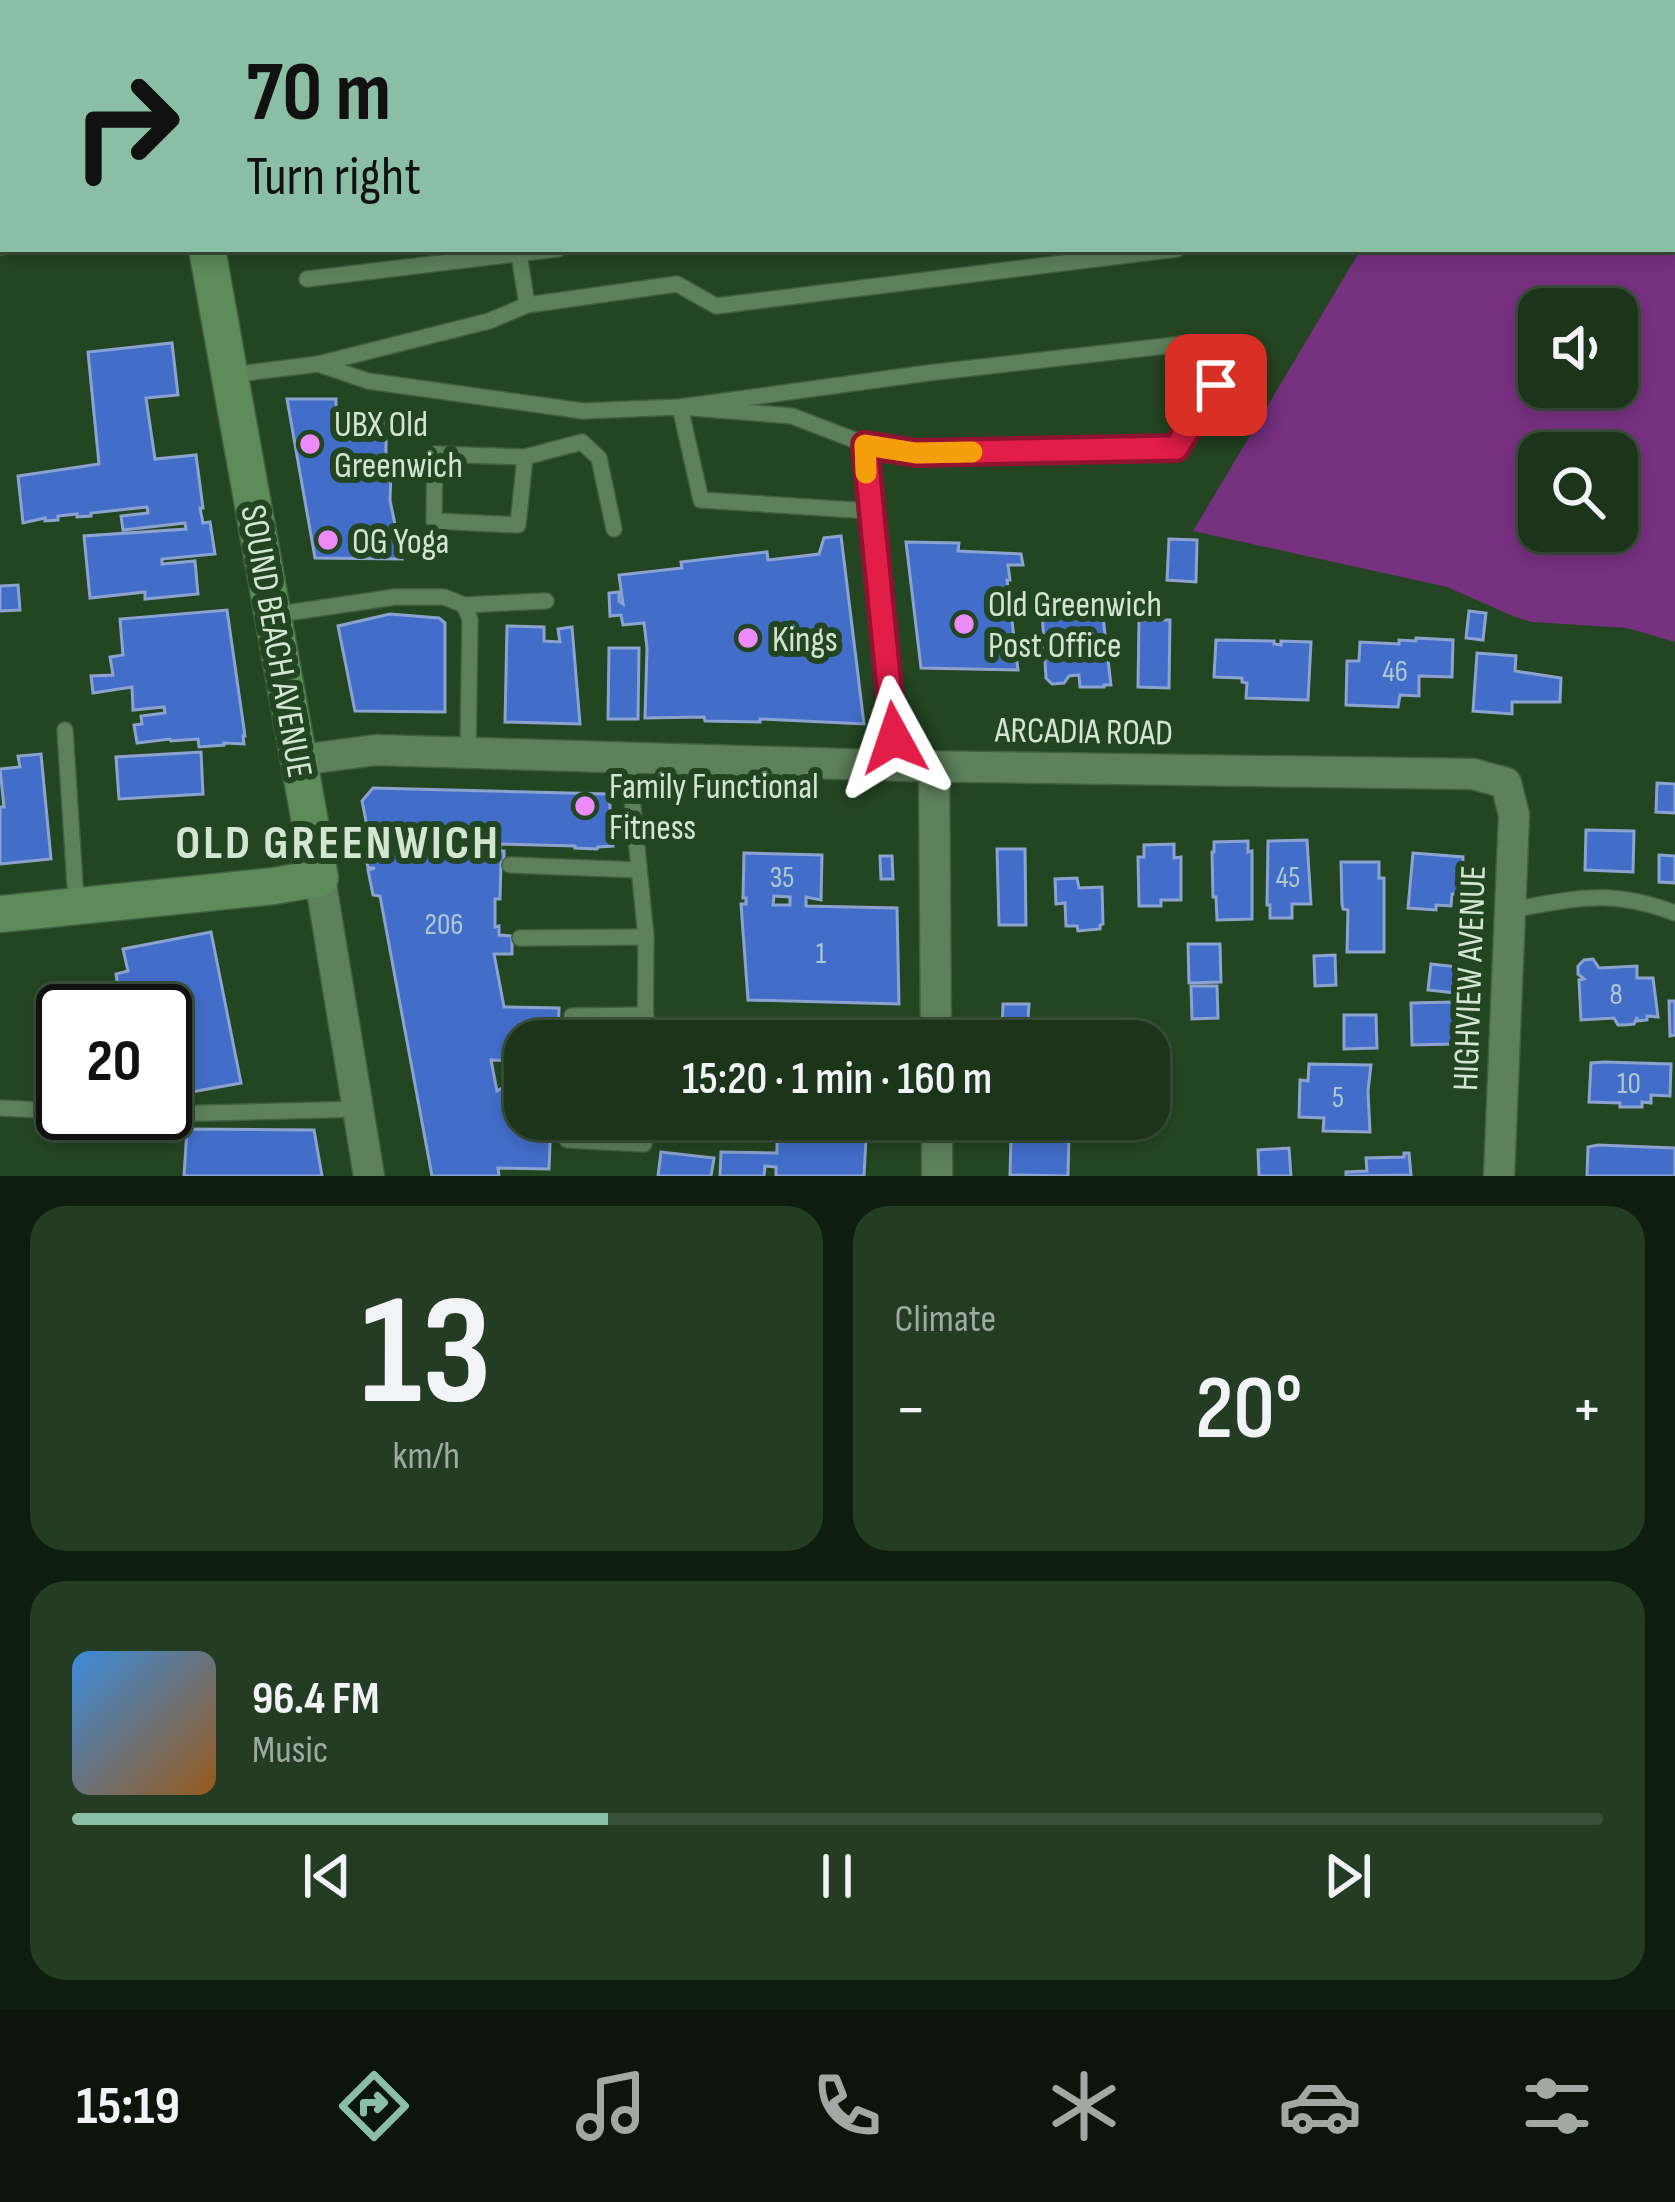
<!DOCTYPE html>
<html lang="en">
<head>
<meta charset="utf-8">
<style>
  body { margin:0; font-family:"Sofia Sans Condensed",sans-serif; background:#243c23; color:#f1f3f6; height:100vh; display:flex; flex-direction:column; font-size:45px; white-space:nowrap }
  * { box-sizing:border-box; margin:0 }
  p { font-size:39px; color:#a0aaa2 }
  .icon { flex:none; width:66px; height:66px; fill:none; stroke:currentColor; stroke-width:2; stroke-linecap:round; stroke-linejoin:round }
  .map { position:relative; height:1176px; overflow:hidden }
  .panel { display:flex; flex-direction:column; gap:30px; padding:30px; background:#0f1d0e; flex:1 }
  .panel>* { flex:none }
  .top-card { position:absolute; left:0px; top:0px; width:1677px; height:252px; box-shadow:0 6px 18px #0003,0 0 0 3px #394f39; background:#8abfa5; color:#111; overflow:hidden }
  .controls { position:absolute; left:1518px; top:288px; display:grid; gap:24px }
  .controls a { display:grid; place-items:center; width:120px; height:120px; border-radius:24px; background:#1b341a; box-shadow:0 6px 18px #0003,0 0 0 3px #394f39; font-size:60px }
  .speed { position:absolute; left:36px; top:984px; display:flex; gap:24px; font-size:60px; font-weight:700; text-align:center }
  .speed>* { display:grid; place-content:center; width:156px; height:156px; border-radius:50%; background:#1b341a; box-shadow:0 6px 18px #0003,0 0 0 3px #394f39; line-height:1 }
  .speed .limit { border:6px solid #111; border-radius:18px; background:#fff; color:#111 }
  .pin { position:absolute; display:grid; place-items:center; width:102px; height:102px; color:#fff; margin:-51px; border-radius:24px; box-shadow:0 6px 18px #0006 }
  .me { position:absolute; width:132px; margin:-66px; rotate:355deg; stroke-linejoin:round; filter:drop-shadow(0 0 9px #0008) }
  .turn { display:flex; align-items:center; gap:42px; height:252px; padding:0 48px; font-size:54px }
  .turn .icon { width:156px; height:156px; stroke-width:2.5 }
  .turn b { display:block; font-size:84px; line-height:102px }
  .big { font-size:90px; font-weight:600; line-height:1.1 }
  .panel .tile { flex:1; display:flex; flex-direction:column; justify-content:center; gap:18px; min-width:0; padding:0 42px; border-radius:36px; background:#243c23 }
  .panel .dial { align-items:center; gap:0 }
  .dial b { font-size:156px; line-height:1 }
  .song { display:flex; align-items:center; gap:36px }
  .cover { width:144px; height:144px; border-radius:18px; background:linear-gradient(135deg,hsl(210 70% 55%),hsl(30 70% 35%)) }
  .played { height:12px; border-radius:6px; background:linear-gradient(90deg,#8abfa5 35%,#394f39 35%) }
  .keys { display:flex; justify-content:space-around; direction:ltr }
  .heat { display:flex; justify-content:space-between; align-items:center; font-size:66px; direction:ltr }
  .panel .tiles { flex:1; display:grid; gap:30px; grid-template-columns:1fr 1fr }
  .tile:last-child { grid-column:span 2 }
  .trip { position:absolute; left:504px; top:1020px; width:666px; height:120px; border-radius:36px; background:#1b341a; box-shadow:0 6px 18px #0003,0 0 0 3px #394f39; font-weight:600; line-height:120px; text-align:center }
  .tab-bar { display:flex; height:192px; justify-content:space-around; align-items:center; background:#0b150a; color:#a0aaa2 }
  .tab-bar .icon { width:84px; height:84px }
  .tab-bar .current { color:#8abfa5 }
  .tab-bar b { font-size:54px; color:#f1f3f6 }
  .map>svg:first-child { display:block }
</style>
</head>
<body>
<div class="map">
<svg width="1675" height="1176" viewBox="0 0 1675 1176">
  <rect width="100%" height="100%" fill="#244522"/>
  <path fill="#76317f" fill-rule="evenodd" d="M1675,112V642L1627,628L1532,622L1515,617L1447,587L1193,531L1361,249H1674ZM1539,309H1617V387H1539ZM1539,453H1617V531H1539Z"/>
  <g fill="#426eca" stroke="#8ca3cf" stroke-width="3" fill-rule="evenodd">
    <polygon points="0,0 39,0 39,3 3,3 3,150 0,151"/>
    <polygon points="172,343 178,395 146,398 155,459 196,455 203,508 200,508 203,523 210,522 215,554 162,559 162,564 195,561 198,594 145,599 145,592 90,598 84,536 186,529 185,523 123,530 121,516 148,513 147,507 91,513 91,516 77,517 77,514 58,516 58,520 45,521 45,518 23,523 18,476 99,464 88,352"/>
    <polygon points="287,399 336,399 336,420 386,420 386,473 391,473 390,500 402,559 315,558"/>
    <polygon points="841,536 864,724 760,719 760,722 705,721 704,717 645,718 647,648 644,623 623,625 621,615 610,616 609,593 619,592 619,601 623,604 619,575 682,568 681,562 767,552 768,560 819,554 824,538"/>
    <polygon points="1169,539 1197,540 1196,582 1167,580"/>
    <polygon points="906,542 959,543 958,551 1021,554 1023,565 1008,565 1010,580 1007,580 1018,670 921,668"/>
    <polygon points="18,585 20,610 0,611 0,586"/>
    <polygon points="1102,608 1111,685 1104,685 1104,687 1080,687 1079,675 1069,676 1064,683 1052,684 1046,678 1042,611"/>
    <polygon points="227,610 245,736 243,736 244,744 224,743 224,745 199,747 198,739 171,741 170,739 137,743 134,725 142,724 141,716 165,713 164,707 133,710 132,687 93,693 91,676 113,675 110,657 123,655 120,619"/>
    <polygon points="1469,611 1486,613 1483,640 1466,638"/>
    <polygon points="390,614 439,618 445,623 445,712 355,711 338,626"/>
    <polygon points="1139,620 1170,620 1169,688 1138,687"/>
    <polygon points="507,626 544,627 544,641 560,642 558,629 572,627 580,724 505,722"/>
    <polygon points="1416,638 1453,640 1452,677 1419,676 1419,696 1400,695 1398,707 1346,705 1347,661 1359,661 1360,642 1399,644 1399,640 1416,641"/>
    <polygon points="1216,640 1274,641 1274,644 1281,645 1281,641 1311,642 1308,700 1246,698 1247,683 1242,682 1242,678 1214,677"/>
    <polygon points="609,648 639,648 638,719 608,719"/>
    <polygon points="1477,653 1516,656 1515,671 1561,678 1560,702 1512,702 1512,714 1473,711"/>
    <polygon points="201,752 203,794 119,799 116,757"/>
    <polygon points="41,754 51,859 0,864 0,807 4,807 0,769 20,767 18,756"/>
    <polygon points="1657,783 1675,784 1675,813 1656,812"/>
    <polygon points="373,788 609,794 613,846 598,847 597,849 575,848 575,846 500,844 500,851 504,851 504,862 501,862 500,899 495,899 495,927 499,926 499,935 512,936 512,954 494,954 504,1007 559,1008 558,1041 525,1041 525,1061 491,1060 497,1091 507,1085 525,1086 525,1119 551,1119 549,1169 498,1168 499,1176 432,1176 380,896 373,895 368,870 375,868 368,868 363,841 370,841 362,801"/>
    <polygon points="1586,830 1634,831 1633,872 1585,870"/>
    <polygon points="1307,840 1311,904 1292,904 1292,918 1270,918 1270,905 1267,905 1268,841"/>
    <polygon points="1248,841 1248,852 1252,851 1252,919 1217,920 1216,897 1213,897 1212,852 1214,852 1214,842"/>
    <polygon points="1174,844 1174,858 1181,857 1181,900 1161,900 1161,906 1139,906 1138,857 1144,857 1144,845"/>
    <polygon points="997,849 1025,849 1026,925 999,925"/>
    <path d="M744,853L822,855L821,900L806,897V906L897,908L899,1004L748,1000L741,904H746V898H743ZM774,896L790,897V905H773Z"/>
    <polygon points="1413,853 1463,857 1462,894 1452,894 1451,906 1436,905 1436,910 1408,908"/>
    <polygon points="1659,855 1675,856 1675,883 1659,882"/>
    <polygon points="880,856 892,856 893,879 881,879"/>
    <polygon points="1341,862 1379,862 1379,878 1384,878 1384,952 1347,952 1348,910 1343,909 1342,904"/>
    <polygon points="1077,878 1079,888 1102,887 1103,924 1100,925 1100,929 1078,931 1077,926 1066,926 1065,903 1056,904 1055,879"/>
    <polygon points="211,932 241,1083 175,1095 174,1089 165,1091 165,1011 131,1011 128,992 119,994 116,974 128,971 123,949"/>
    <polygon points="1188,944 1220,944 1221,982 1189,983"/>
    <polygon points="1335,955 1336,985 1315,986 1314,956"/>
    <polygon points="1593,959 1599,968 1637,966 1637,978 1653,978 1658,1017 1647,1016 1647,1020 1637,1021 1637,1017 1634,1024 1624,1025 1618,1025 1614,1018 1581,1020 1579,980 1584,979 1578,974 1578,966 1584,960"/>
    <polygon points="1431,964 1458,967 1456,993 1428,990"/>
    <polygon points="1191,986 1217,986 1218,1018 1192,1019"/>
    <polygon points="1669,1001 1675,1001 1675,1035 1670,1036"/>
    <polygon points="1454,1002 1455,1044 1412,1045 1411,1003"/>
    <polygon points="1003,1004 1029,1004 1028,1020 1032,1020 1032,1032 1002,1032"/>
    <polygon points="1344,1015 1376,1015 1377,1048 1344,1049"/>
    <polygon points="1604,1062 1671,1064 1670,1096 1651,1095 1651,1103 1642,1102 1642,1107 1620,1107 1620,1103 1589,1102 1591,1063"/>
    <polygon points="1309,1064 1371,1065 1368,1091 1370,1132 1323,1131 1324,1118 1299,1117 1300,1080 1308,1081"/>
    <polygon points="187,1129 314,1130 322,1176 184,1176"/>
    <polygon points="777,1134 866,1139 864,1176 776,1176 776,1167 765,1166 764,1176 720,1176 721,1152 777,1153"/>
    <polygon points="1020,1134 1069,1135 1068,1176 1010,1175 1011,1137 1020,1137"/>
    <polygon points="1598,1145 1675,1148 1675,1176 1587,1176 1588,1147"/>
    <polygon points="1289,1148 1291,1176 1259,1176 1258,1150"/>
    <polygon points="661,1152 714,1158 711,1176 658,1176"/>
    <polygon points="1404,1153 1409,1153 1411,1175 1346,1176 1346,1172 1367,1171 1366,1158 1404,1157"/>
  </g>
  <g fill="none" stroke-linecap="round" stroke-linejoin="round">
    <g stroke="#425f41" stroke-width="18">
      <g id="lane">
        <polyline points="70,0 70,3"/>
        <polyline points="437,0 450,3"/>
        <polyline points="519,254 527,305"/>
        <polyline points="307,279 558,249"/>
        <polyline points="318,364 368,381 583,411 680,407 792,416 865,444 916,453 1176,448 1216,385 1220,361 1209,347 1183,344 928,373 680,407 701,500 870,511"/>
        <polyline points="230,375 318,364 489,321 527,305 677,284 716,306 1177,249"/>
        <polyline points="582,442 599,458 614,529"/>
        <polyline points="865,444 865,471 890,683 894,765"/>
        <polyline points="525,457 518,525 434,521 435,454 525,457 582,442"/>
        <polyline points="464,605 470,619 468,752"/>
        <polyline points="273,615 395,597 444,597 464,605 546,601"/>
        <polyline points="65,730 75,885 79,903"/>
        <polyline points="628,758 646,937 645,1041"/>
        <polyline points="510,865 639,870"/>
        <path d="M1508,910C1576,899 1608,888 1675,913"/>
        <polyline points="520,938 646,937"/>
        <polyline points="572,1016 646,1015"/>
        <polyline points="0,1108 63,1111"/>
        <polyline points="91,1113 127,1115 360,1109"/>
        <polyline points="567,1140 644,1144 645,1119"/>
      </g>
    </g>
    <g stroke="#425f41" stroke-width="33">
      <g id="street">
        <polyline points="300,760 376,750 908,766 1473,774 1506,783 1514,815 1499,1176"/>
        <polyline points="934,767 936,1041"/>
        <polyline points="320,878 369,1176"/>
        <polyline points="937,1119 937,1176"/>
      </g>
    </g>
    <g stroke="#425f41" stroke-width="39">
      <g id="secondary">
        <polyline points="175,0 176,3"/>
        <polyline points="0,914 274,886 320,878 207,249"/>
      </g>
    </g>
    <use href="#lane" stroke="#5e815b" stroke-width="15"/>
    <use href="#street" stroke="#5e815b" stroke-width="30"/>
    <use href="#secondary" stroke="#5d8c5a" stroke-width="36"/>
    <g stroke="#7d977b" stroke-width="9" stroke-dasharray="21 21" stroke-linecap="butt">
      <polyline points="1674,13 1675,13"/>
      <polyline points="1674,46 1675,46"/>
      <polyline points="1674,64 1675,64"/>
      <polyline points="0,201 3,201"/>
      <polyline points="0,233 3,233"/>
      <polyline points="0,251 21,249"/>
    </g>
  </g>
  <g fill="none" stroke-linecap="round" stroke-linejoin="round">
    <g stroke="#92132f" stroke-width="30">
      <polyline id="route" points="894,738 865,445 916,453 1176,448 1216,385"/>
    </g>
    <use href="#route" stroke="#e11d48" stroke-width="21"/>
    <polyline stroke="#f59e0b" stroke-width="21" points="866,473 865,445 916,453 972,452"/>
  </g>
  <g fill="#ed8cf9" stroke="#244522" stroke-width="4.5">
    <circle cx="310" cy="444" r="12"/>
    <circle cx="328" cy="540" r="12"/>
    <circle cx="964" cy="624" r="12"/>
    <circle cx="748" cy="638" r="12"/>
    <circle cx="585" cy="806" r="12"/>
  </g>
  <g text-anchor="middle" stroke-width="12" stroke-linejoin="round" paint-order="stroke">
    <g font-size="30" fill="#afc8cf">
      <text x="1395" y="681">46</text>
      <text x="782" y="887">35</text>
      <text x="1288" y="887">45</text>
      <text x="444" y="934">206</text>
      <text x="821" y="963">1</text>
      <text x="1616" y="1004">8</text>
      <text x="1629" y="1093">10</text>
      <text x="1338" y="1107">5</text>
    </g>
    <g font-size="36" fill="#d3e6d1" stroke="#244522" text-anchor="start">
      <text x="334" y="436">UBX Old<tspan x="334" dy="41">Greenwich</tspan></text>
      <text x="352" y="553">OG Yoga</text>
      <text x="988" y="616">Old Greenwich<tspan x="988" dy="41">Post Office</tspan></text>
      <text x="772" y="651">Kings</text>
      <text x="609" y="798">Family Functional<tspan x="609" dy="41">Fitness</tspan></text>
    </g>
    <g font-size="36" fill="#d3e6d1" stroke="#244522">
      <text transform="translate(278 641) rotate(80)" y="13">SOUND BEACH AVENUE</text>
      <text transform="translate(1084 730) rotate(1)" y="13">ARCADIA ROAD</text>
      <text transform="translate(1468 978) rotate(-88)" y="13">HIGHVIEW AVENUE</text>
    </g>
    <g font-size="48" font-weight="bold" letter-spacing="3" fill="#d3e6d1" stroke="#244522">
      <text x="338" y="858">OLD GREENWICH</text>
    </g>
  </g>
</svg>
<div class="controls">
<a><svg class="icon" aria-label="sound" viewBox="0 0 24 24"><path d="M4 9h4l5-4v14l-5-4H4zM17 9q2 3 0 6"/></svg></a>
<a><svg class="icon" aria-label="search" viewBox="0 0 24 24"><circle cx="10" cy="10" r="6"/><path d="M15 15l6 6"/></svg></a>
</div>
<div class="speed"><div class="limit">20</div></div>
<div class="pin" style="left:1216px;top:385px;background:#d93025"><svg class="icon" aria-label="arrive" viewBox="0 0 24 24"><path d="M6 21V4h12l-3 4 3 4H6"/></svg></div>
<svg class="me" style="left:894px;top:738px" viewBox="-20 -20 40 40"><path d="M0-17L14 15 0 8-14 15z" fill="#e11d48" stroke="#fff" stroke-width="4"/></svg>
<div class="trip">15:20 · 1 min · 160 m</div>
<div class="top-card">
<div class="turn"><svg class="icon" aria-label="right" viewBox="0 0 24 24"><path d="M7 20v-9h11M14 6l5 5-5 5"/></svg><div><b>70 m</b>Turn right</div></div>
</div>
</div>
<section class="panel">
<div class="tiles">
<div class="tile dial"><b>13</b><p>km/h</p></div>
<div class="tile"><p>Climate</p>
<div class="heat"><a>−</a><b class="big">20°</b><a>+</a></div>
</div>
<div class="tile">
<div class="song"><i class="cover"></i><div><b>96.4 FM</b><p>Music</p></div></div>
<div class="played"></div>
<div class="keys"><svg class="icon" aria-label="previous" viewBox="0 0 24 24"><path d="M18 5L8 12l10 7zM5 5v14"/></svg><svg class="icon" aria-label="pause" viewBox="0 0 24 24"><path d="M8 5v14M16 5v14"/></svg><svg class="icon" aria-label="next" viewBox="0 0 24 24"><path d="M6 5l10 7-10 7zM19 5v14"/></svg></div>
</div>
</div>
</section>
<nav class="tab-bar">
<b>15:19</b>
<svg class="icon current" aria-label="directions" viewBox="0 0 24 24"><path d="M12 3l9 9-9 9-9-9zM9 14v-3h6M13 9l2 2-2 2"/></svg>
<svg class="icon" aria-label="music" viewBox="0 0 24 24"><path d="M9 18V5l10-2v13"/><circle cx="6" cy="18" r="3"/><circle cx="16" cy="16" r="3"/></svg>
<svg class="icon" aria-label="phone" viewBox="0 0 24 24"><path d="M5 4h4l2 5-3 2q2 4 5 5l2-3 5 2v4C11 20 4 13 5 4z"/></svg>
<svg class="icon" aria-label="climate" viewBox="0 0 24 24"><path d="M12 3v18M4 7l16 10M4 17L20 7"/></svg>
<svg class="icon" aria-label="car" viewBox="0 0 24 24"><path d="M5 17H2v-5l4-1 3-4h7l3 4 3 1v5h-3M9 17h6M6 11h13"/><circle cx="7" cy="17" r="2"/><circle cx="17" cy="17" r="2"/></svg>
<svg class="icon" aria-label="filters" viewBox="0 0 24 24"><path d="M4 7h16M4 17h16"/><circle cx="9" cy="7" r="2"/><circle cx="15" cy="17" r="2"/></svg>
</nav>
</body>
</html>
